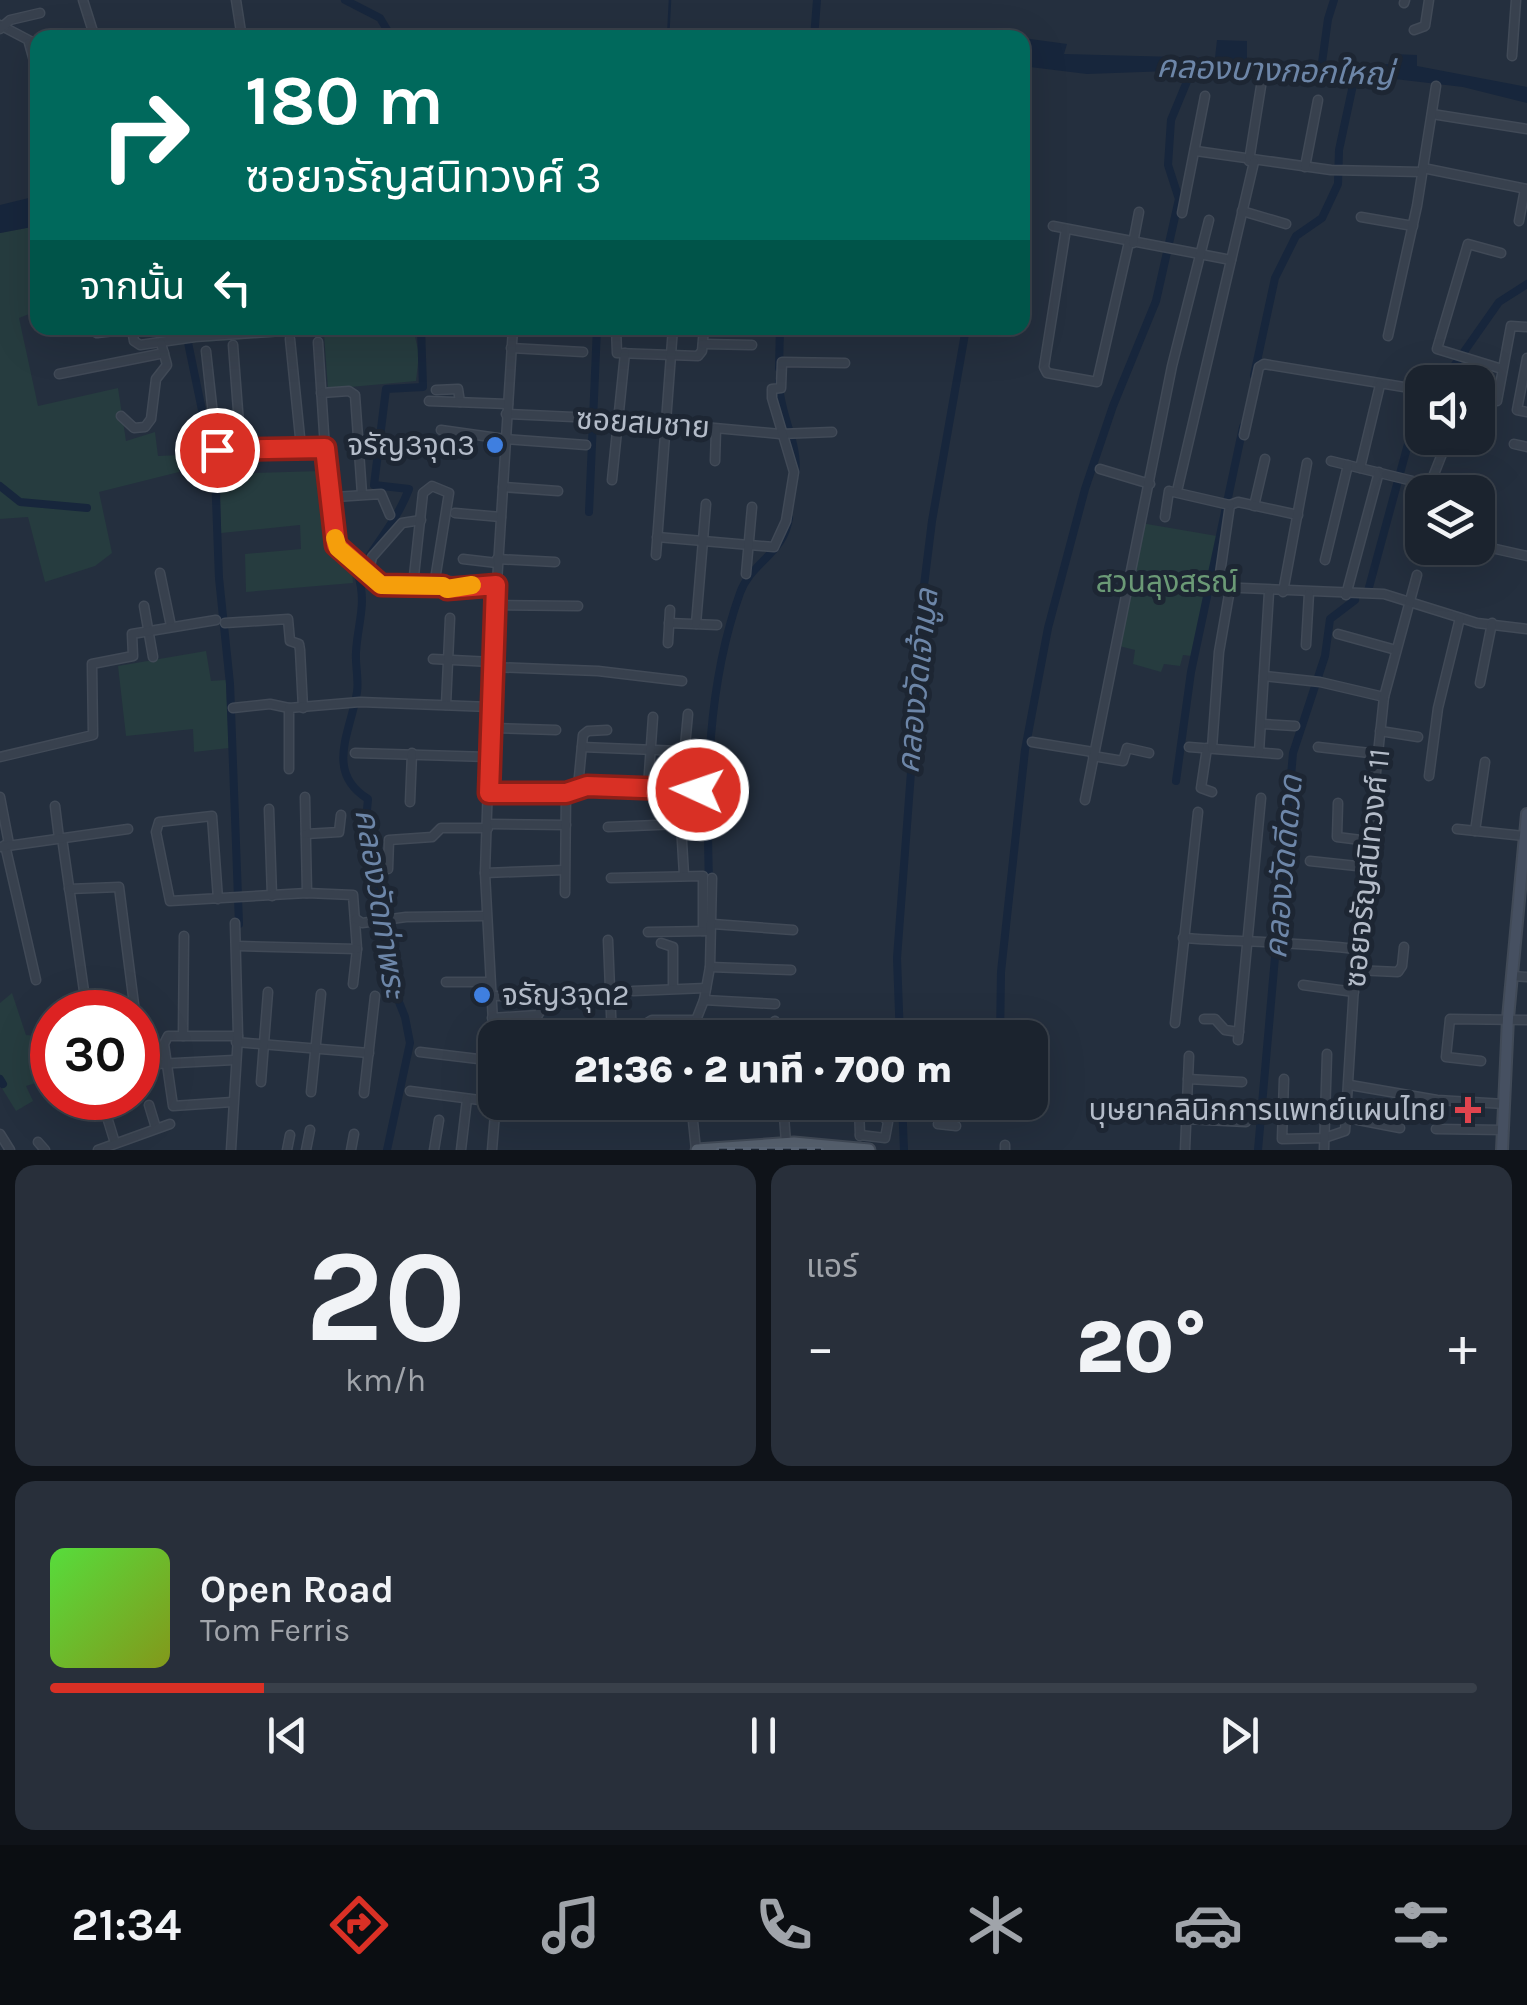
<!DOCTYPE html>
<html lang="th">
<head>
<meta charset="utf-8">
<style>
  body { margin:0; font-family:Karla,"Noto Sans Thai",sans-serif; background:#282f3a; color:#f1f3f6; height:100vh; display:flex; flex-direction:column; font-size:38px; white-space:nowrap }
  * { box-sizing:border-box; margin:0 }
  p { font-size:32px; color:#a0a4aa }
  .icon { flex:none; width:55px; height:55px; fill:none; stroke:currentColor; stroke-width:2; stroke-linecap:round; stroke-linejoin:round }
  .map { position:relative; height:1150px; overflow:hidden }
  .drawer { display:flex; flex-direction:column; gap:15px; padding:15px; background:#0f1319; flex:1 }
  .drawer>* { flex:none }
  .top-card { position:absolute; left:30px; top:30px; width:1000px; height:305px; border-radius:20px; box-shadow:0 10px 40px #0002,0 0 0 2px #39404a; background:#00695c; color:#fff; overflow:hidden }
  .tools { position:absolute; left:1405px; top:365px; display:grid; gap:20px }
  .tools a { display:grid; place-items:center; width:90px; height:90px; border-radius:20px; background:#1b232e; box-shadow:0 10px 40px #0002,0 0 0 2px #39404a; font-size:50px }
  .speed { position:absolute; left:30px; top:990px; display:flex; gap:20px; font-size:50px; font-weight:700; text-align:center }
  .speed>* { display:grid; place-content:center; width:130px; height:130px; border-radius:50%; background:#1b232e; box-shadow:0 10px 40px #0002,0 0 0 2px #39404a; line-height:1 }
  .speed .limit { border:15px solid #d22; background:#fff; color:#111 }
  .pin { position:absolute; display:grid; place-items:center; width:85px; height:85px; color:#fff; margin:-42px; border:5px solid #fff; border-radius:50%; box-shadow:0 2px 10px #0007 }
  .me { position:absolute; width:110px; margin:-55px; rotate:273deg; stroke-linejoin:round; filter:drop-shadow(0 0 8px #0008) }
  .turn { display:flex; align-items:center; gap:35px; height:210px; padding:0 50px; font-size:45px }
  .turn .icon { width:130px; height:130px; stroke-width:2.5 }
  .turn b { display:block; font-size:70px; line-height:85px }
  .then { display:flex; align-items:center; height:95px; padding:0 50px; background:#0003; gap:20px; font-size:38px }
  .big { font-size:75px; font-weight:800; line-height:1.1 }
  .drawer .card { flex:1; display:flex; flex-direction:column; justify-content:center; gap:15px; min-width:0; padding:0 35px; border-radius:20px; background:#282f3a }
  .drawer .dial { align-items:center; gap:0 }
  .dial b { font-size:130px; line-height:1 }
  .song { display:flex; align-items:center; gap:30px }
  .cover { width:120px; height:120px; border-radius:15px; background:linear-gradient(135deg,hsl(110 70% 55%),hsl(70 70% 35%)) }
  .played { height:10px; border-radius:5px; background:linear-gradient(90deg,#d93025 15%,#39404a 15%) }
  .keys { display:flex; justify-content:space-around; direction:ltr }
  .heat { display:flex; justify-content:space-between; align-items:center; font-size:55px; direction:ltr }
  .drawer .tiles { flex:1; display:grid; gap:15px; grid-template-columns:1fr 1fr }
  .card:last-child { grid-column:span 2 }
  .trip { position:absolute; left:478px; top:1020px; width:570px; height:100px; border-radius:20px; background:#1b232e; box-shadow:0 10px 40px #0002,0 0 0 2px #39404a; font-weight:800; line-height:100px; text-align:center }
  .dock { display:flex; height:160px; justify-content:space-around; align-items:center; background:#0b0e12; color:#a0a4aa }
  .dock .icon { width:70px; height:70px }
  .dock .selected { color:#d93025 }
  .dock b { font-size:45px; color:#f1f3f6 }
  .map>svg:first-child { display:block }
</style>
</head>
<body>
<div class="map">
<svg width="1527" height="1150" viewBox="0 0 1527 1150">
  <rect width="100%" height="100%" fill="#242f3e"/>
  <g fill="#263c3f">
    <polygon points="37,226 37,311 19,318 38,406 118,388 126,441 155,432 158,456 180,455 179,472 99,492 112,553 95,566 45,582 28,517 0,519 0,233"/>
    <polygon points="181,328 413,328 419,354 416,381 328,389 324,334 185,343"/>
    <path d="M321,471C325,507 325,544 352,570L353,583L246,592L245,554L301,549L300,525L221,533L220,474Z"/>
    <polygon points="1141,523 1217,536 1192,656 1183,655 1180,666 1164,664 1161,672 1133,664 1135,650 1115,645"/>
    <polygon points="206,651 211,681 226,680 229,748 194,752 193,729 126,736 118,666"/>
    <polygon points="12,993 26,1035 52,1037 52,1078 26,1086 33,1101 16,1111 0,1085 0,1003"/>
  </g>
  <g fill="#17263c">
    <polygon points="1023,38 1067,44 1064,54 1215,58 1217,40 1247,41 1247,58 1306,64 1391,64 1392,54 1417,55 1417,66 1527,87 1527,103 1463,87 1395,79 1283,76 1224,69 1087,74 1022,66"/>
    <polygon points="37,196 37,226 0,233 0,205"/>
  </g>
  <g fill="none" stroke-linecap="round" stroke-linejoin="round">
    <polyline stroke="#17263c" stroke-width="2.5" points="668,38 670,0"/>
    <g stroke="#17263c" stroke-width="8">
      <polyline points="345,0 380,18 392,38"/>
      <polyline points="814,38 817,0"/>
      <polyline points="1321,70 1328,19 1334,0"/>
      <polyline points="185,328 215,473 219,578 230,684 239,924"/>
      <polyline points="779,368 780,328"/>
      <polyline points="1254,375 1275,278 1296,236 1322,218 1338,184 1339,150 1356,71"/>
      <path d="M779,382C779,414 800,444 795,475"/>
      <polyline points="1461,382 1454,366 1499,302 1527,284"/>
      <polyline points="0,486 20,502 87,508"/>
      <polyline points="589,512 597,328"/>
      <polyline points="1368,591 1414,422 1422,415"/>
      <polyline points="1176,781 1191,672 1243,427"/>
      <path d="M709,882C706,785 707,685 740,593C751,562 784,554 789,518"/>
      <polyline points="900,1038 897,958 915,719 915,658 932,521 966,328"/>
      <polyline points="1000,1038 1001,972 1025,750 1048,628 1085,489 1113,406 1156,301 1179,199 1168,165 1171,120 1195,62"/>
      <polyline points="0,1079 3,1084"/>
      <polyline points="902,1102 904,1150"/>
      <path d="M387,1150L410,1043L405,1017L385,967V912L365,832L368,799C324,772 351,731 357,692C359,679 355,665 356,652C358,621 367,605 358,574C375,544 397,521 409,489L374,485L386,389L423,387L421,328"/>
      <polyline points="1258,1150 1293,753 1325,656 1330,619 1355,600"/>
    </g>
    <g stroke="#414a57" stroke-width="11">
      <g id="street">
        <polyline points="83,0 95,38"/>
        <polyline points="236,0 242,38"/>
        <polyline points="1404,3 1405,0"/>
        <polyline points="0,25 38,45"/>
        <polyline points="0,29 10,20 40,13"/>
        <polyline points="1414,30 1425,26 1429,0"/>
        <polyline points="29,43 38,75"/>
        <polyline points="1512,56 1516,0"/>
        <polyline points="1432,114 1527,129"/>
        <polyline points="1196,151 1331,170 1422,172"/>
        <polyline points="1249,161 1262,80"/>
        <polyline points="1305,167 1318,100"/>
        <polyline points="1423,168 1527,189"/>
        <polyline points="1242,211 1286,224"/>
        <polyline points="1182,213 1205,96"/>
        <polyline points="1361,217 1413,226"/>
        <polyline points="1519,221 1525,189"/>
        <polyline points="1053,226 1231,260"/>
        <polyline points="1066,229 1044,367 1047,373 1097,382 1129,242"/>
        <polyline points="1133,243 1139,212"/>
        <polyline points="1501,253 1468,244 1437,349 1502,369"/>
        <polyline points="89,328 97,333 132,329 134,341 140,345 195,337 326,328"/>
        <polyline points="616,328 617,353 698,356 702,351 704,328"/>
        <polyline points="1388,336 1417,206 1436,86"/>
        <polyline points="290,339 301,447"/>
        <polyline points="318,342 325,448"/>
        <polyline points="703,344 752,345"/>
        <polyline points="233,345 241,450"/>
        <polyline points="511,348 583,352"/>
        <polyline points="206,351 217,451 325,448 338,548 385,587 461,589 464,585"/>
        <polyline points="1527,358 1517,410 1527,412"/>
        <polyline points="59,374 164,353"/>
        <polyline points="436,390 458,389 460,402"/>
        <polyline points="321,393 349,391 355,395 362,494"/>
        <polyline points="429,401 508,404"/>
        <polyline points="1497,401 1511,326 1527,327"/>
        <polyline points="506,414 617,419 780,434 832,432"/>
        <polyline points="121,416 134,428 145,427 151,419 156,379 167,365 161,343"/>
        <polyline points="441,430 505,439 586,445"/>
        <polyline points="1244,435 1259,367 1264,364 1422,390"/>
        <polyline points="1514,444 1527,447"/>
        <polyline points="715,461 716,429"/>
        <polyline points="1331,461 1429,485"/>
        <polyline points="1360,468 1380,385"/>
        <polyline points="1100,469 1150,484"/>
        <polyline points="612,480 625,353"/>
        <polyline points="503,487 558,491"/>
        <polyline points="1178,487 1254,162"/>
        <polyline points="1427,492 1442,454"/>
        <polyline points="332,501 335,497 381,494 390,515"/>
        <polyline points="1254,506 1265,459"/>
        <polyline points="1422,508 1418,525 1422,531"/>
        <polyline points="455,513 501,517"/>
        <polyline points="1298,515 1238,502 1230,505 1218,587 1384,594 1477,623 1527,629"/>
        <polyline points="1165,517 1169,491 1230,505"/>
        <polyline points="657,537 774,547 786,521 794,472 772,398 772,389 781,388 782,362 845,363"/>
        <polyline points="1478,545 1527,556"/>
        <polyline points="656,555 673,328"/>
        <polyline points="463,559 497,563"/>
        <polyline points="497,559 555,562"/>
        <polyline points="1325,560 1348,465"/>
        <polyline points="160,573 171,626"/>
        <polyline points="746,574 752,507"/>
        <polyline points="368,575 372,557 402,523 421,520"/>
        <polyline points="413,585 423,493 432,486 449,493 434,586"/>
        <polyline points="443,586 447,581 496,585"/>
        <polyline points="1283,592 1307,463"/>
        <polyline points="1346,595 1379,472"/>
        <polyline points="495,605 578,606"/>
        <polyline points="144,606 153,657"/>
        <polyline points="225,623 288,619 290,641 299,644 300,650 303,708"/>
        <polyline points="669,623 717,625"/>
        <polyline points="696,624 706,504"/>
        <polyline points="1338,634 1396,650"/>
        <polyline points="668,643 670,610"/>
        <polyline points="1306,645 1309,593"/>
        <polyline points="433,659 492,662"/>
        <polyline points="492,667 598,671 682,681"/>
        <polyline points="1264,676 1320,682 1384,697"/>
        <polyline points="1480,683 1492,623"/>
        <polyline points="446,705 450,618"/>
        <polyline points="233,708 270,704 289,708"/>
        <polyline points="1262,724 1295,726"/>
        <polyline points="491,728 556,730"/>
        <polyline points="1380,731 1418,737"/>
        <polyline points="1032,742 1093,752"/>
        <polyline points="582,747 680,751 685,746 688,714"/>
        <polyline points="1189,747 1278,754"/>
        <polyline points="1318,747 1378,754"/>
        <polyline points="1207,748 1201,788 1212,792"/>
        <polyline points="1212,748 1219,652 1230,589"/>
        <polyline points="1259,752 1269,592"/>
        <polyline points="355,753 489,757"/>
        <polyline points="1093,756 1123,761 1127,748 1149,753"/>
        <polyline points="0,757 93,735 92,664 133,656 132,634 216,620"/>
        <polyline points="289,769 289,708 360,702 490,707"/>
        <polyline points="1429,776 1438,708 1460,618"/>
        <polyline points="578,787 583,735 588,731 607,730"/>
        <polyline points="648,787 653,717"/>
        <polyline points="489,793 566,793 587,786 697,790"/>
        <polyline points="0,797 9,844"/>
        <polyline points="305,797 307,893"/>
        <polyline points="1085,800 1172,366 1209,220"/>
        <polyline points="410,802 412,753"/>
        <polyline points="1338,803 1337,837 1369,841"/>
        <polyline points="55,806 59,838"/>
        <polyline points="680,808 684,875"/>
        <polyline points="269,809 272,896"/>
        <polyline points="488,824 566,825"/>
        <polyline points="608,827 681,824"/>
        <polyline points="1457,829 1524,836"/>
        <polyline points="1475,831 1485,762"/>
        <polyline points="306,834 339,832 341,815"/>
        <polyline points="62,838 87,1012"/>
        <polyline points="5,845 36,980"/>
        <polyline points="0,847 128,829"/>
        <polyline points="1310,861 1366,867"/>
        <polyline points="388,869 389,840 432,837 441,828 488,828"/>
        <polyline points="485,873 564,870"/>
        <polyline points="611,878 703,876 703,931"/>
        <polyline points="69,889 119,887 135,1012"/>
        <polyline points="565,893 566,793"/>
        <polyline points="218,899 212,816 159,822 156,832 170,901 307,893 353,895 357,949 353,984"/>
        <polyline points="356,919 362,923 406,917 486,916"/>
        <polyline points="713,924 793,930"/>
        <polyline points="648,932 707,931"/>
        <path d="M1183,938C1242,942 1299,942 1357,949"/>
        <polyline points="608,940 612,1038"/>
        <polyline points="661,943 673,947 673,988"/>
        <polyline points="238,946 357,949"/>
        <polyline points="710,967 791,970"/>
        <polyline points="1355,970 1398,972 1402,966 1404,947"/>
        <polyline points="1513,976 1527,977"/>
        <polyline points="446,982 490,982"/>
        <polyline points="1303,985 1354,992"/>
        <polyline points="633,991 706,988"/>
        <polyline points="491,996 538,996 542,1008 538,1015 492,1018"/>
        <polyline points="704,1000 775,1004"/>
        <polyline points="1204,1019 1215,1019 1225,1030 1239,1032"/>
        <polyline points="775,1021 777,1038"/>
        <polyline points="1175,1023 1198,812"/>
        <polyline points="183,1036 184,936"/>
        <polyline points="648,1038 647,1023 652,1020 693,1020"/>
        <polyline points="689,1038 704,1000 710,967 712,878"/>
        <polyline points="1238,1040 1261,798"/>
        <polyline points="236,1042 369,1053"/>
        <polyline points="420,1052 495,1061"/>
        <polyline points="495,1060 485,873 492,662 513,328"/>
        <polyline points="1481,1061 1446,1057 1450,1019 1527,1020"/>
        <polyline points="156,1064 234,1060"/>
        <polyline points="1188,1079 1242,1082"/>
        <polyline points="1284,1079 1282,1139 1324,1138 1345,1131 1355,970 1384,697 1417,575"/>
        <polyline points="261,1082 268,992"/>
        <polyline points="1350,1085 1437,1100 1505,1104"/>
        <polyline points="410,1091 495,1102"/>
        <polyline points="311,1092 321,994"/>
        <polyline points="364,1093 375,996"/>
        <polyline points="232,1102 173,1106 164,1044 168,1036 238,1036"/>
        <polyline points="691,1102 696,1150"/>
        <polyline points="783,1102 786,1143"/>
        <polyline points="103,1104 115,1143"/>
        <polyline points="149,1105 156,1128"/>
        <polyline points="859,1105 860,1136"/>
        <polyline points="753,1108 784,1106"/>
        <polyline points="1348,1118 1400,1128"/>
        <polyline points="1187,1119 1246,1122"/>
        <polyline points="938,1124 956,1126"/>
        <polyline points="1436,1129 1504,1130"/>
        <polyline points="0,1134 10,1150"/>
        <polyline points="860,1135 885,1138 888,1122 882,1114 890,1105"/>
        <polyline points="38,1142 45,1150"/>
        <polyline points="98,1150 170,1124"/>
        <polyline points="231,1150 238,1036 235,923"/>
        <polyline points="287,1150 290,1135"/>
        <polyline points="306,1150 310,1130"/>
        <polyline points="351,1150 354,1134"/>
        <polyline points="434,1150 439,1120"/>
        <polyline points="461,1150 467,1099"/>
        <polyline points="492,1150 496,1102"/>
        <polyline points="1005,1150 1005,1145"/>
        <polyline points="1185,1150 1189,1056"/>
        <polyline points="1324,1150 1327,1054"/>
      </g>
    </g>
    <g stroke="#414a57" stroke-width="14">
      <polyline id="secondary" points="1502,1150 1508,1018 1527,814"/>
    </g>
    <g stroke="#414a57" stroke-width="15">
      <polyline id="primary" points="697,1150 794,1143 869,1150"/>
    </g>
    <use href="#street" stroke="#38414e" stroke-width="8"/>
    <use href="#secondary" stroke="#465061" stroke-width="10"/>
    <use href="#primary" stroke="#56606e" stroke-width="11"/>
    <g stroke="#5a6575" stroke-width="6">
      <polyline id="rail" points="719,1150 821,1150"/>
    </g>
    <use href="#rail" stroke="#1d2633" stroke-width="2.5" stroke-dasharray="8" stroke-linecap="butt"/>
  </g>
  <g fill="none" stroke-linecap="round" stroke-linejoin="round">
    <g stroke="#8d1f18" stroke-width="25">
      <polyline id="route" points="217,450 325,448 336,545 381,585 443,586 447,589 496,585 489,793 566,793 587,786 698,790"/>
    </g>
    <use href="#route" stroke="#d93025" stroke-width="18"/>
    <polyline stroke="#f59e0b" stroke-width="18" points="335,538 338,548 381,585 443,586 447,589 472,585"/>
  </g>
  <g fill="#3f7fe0" stroke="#1d2633" stroke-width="4">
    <circle cx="495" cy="445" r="10"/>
    <circle cx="482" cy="995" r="10"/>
  </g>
  <path fill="#e0444e" stroke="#1d2633" stroke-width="4" d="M1463 1095h10v10h10v10h-10v10h-10v-10h-10v-10h10z"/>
  <g text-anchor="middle" stroke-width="10" stroke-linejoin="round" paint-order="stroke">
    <g font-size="30" fill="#b4bcc9" stroke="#1d2633">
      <text transform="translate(643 423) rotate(4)" y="10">ซอยสมชาย</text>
      <text transform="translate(1367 868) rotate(-84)" y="10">ซอยจรัญสนิทวงศ์ 11</text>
    </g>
    <g font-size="30" fill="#b4bcc9" stroke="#1d2633" text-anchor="end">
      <text x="475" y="455">จรัญ3จุด3</text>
      <text x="502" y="1005" text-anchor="start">จรัญ3จุด2</text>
      <text x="1446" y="1120">บุษยาคลินิกการแพทย์แผนไทย</text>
    </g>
    <g font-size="30" fill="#6b9a76" stroke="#1d2633">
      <text x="1167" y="592">สวนลุงสรณ์</text>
    </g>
    <g font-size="32" font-style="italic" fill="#6d86a8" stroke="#1d2633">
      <text transform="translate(1275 70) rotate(2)" y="11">คลองบางกอกใหญ่</text>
      <text transform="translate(917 681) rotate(-84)" y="11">คลองวัดเจ้ามูล</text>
      <text transform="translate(1283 867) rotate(-85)" y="11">คลองวัดดีดวด</text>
      <text transform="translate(381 903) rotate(81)" y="11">คลองวัดท่าพระ</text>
    </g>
  </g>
</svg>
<div class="tools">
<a><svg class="icon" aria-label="sound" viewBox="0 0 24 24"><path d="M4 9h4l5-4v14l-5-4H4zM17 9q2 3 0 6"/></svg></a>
<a><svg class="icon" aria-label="layers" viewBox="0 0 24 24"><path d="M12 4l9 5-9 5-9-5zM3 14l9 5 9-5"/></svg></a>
</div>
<div class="speed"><div class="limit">30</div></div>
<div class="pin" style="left:217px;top:450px;background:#d93025"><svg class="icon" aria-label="arrive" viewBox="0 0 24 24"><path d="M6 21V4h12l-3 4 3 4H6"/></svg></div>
<svg class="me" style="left:698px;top:790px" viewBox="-20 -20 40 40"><circle r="17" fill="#d93025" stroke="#fff" stroke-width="3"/><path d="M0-11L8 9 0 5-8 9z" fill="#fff"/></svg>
<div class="trip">21:36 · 2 นาที · 700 m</div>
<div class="top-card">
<div class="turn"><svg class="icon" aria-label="right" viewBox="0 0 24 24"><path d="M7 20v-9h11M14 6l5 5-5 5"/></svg><div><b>180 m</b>ซอยจรัญสนิทวงศ์ 3</div></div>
<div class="then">จากนั้น<svg class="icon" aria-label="left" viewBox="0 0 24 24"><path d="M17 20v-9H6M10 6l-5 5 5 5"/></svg></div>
</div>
</div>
<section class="drawer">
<div class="tiles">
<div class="card dial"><b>20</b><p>km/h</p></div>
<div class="card"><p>แอร์</p>
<div class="heat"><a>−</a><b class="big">20°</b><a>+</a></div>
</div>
<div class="card">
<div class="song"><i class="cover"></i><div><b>Open Road</b><p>Tom Ferris</p></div></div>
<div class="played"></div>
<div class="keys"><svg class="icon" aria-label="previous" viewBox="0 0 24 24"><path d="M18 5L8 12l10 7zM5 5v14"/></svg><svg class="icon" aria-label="pause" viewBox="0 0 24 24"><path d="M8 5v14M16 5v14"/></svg><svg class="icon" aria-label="next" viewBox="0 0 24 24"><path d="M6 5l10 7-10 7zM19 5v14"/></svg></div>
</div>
</div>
</section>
<nav class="dock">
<b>21:34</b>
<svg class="icon selected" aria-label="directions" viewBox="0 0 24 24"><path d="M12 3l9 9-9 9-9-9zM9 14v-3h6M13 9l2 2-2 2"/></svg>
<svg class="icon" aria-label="music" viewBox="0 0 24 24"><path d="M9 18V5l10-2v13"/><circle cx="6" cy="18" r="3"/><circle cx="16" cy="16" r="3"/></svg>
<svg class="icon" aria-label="phone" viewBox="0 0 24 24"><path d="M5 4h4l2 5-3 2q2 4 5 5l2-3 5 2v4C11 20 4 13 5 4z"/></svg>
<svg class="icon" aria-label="climate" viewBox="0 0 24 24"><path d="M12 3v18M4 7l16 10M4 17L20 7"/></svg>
<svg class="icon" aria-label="car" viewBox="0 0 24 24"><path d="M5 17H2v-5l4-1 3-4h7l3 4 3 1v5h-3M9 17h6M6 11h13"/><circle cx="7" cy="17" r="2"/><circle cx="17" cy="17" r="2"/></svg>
<svg class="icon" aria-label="filters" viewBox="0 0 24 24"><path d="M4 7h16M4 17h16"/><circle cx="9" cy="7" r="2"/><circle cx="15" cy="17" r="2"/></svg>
</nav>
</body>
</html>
